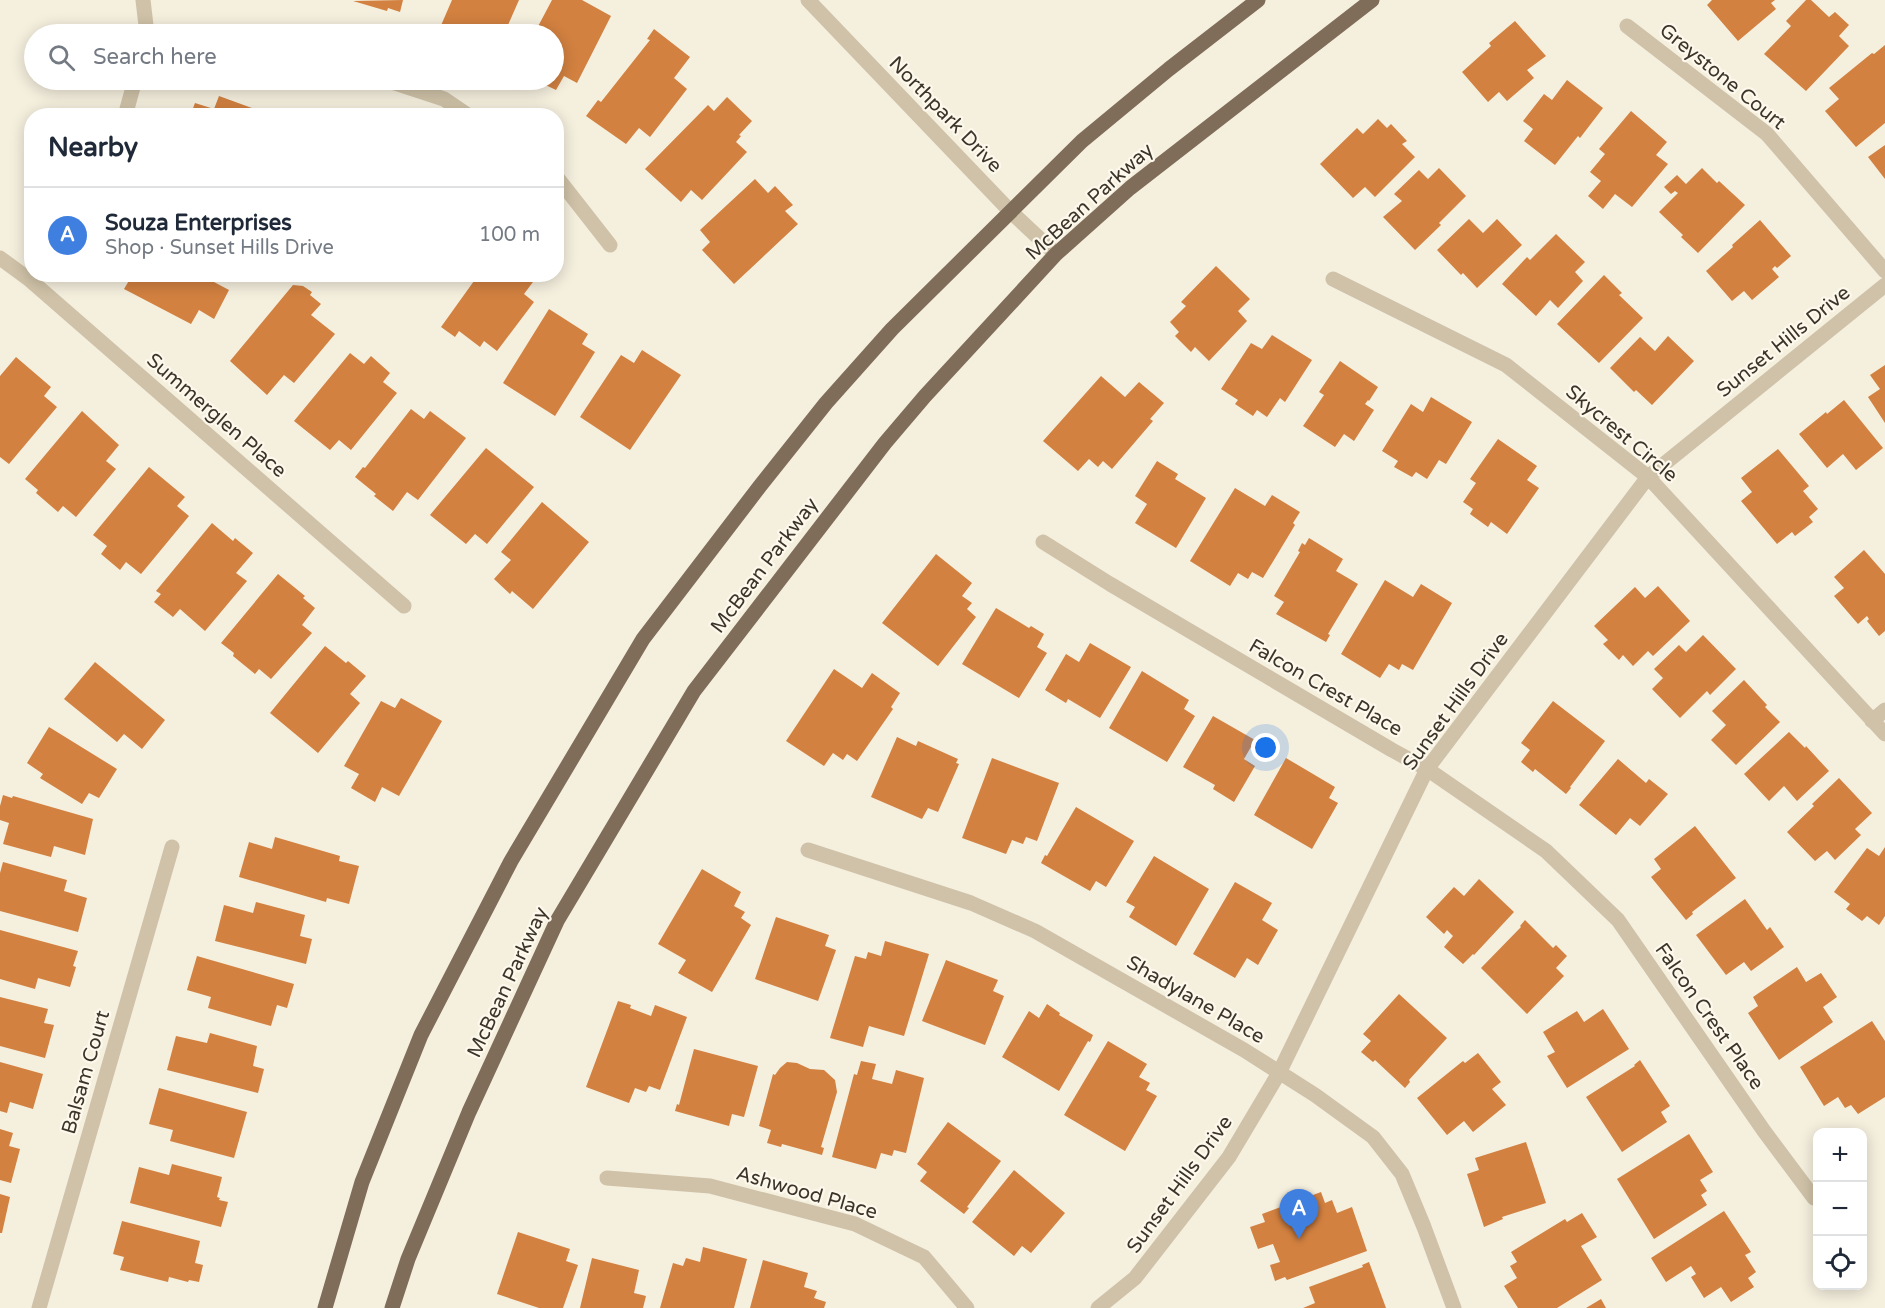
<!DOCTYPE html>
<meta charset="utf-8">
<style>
:root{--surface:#fff;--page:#f2f2f3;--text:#1f2937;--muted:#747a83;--line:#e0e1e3;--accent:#194f62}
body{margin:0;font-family:"Varela Round",sans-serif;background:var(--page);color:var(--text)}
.controls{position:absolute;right:18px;bottom:18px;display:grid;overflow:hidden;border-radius:12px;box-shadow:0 3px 15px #0003}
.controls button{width:54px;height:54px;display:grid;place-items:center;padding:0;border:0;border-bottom:2px solid var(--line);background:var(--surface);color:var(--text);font:30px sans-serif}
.you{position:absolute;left:1266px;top:748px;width:21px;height:21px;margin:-15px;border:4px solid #fff;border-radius:50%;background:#1a73e8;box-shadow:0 0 0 9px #1a73e833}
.badge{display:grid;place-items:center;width:39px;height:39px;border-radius:50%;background:var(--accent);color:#fff;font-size:20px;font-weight:700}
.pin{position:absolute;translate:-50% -50px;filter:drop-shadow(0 2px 3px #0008)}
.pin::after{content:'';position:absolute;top:32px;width:21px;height:18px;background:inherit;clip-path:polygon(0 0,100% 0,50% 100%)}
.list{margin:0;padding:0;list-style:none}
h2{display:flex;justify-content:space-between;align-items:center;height:78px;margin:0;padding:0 24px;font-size:26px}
h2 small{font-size:20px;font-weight:400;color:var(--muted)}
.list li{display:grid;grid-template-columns:39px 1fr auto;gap:18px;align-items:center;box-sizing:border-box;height:96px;padding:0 24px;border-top:2px solid var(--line)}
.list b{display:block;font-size:22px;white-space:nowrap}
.list p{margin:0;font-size:20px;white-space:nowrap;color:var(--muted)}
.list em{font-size:20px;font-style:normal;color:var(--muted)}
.icon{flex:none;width:33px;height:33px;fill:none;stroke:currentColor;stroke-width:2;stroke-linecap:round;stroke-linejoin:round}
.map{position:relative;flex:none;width:1885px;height:1308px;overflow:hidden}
.search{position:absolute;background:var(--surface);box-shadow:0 3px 15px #0003;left:24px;top:24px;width:540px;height:66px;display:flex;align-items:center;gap:15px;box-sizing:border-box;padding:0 21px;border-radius:33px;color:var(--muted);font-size:22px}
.panel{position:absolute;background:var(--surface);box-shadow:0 3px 15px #0003;left:24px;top:108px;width:540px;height:174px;border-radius:24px}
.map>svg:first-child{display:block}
</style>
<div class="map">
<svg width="1885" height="1308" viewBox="0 0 1885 1308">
<rect width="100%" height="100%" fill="#f5efde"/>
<path fill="#d28140" d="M403 0 400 12 388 8 387 11 353 1Z
M452 0H519L504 34H450L439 30Z
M552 0H582L611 16 577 83 564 76 556 90 535 80H554V34H534Z
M1712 0H1775L1771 3 1776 9 1738 41 1707 5Z
M1806 0H1811L1829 17 1835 12 1849 25 1839 36 1849 46 1806 91 1764 54 1791 26 1786 21Z
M1515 21 1546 56 1527 70 1534 78 1507 101 1499 92 1488 102 1462 72 1491 46 1489 43Z
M654 29 690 57 674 78 687 89 650 137 639 128 626 144 586 116 598 100 601 102 650 40 647 39Z
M1885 45V123L1856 147 1825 111 1839 99 1829 88 1872 53 1874 54Z
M1567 80 1603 108 1580 138 1578 136 1555 165 1524 141 1533 129 1523 121 1544 94 1552 100Z
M219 96 271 115V116H190L195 103 214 109Z
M727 97 752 121 739 135 741 136 736 142 747 152 702 200 691 190 681 202 645 169 708 105 714 111Z
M1631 111 1667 142 1656 155 1668 164 1632 207 1615 194 1603 209 1588 196 1601 181 1590 172 1605 154 1599 149Z
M1378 119 1387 128 1391 124 1407 141 1402 144 1415 157 1375 197 1365 187 1353 198 1320 164 1357 128 1363 134Z
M1885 145V179L1868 157Z
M1439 168 1466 196 1439 223 1441 225 1415 250 1383 217 1402 201 1394 194 1419 170 1428 179Z
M1702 168 1717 183 1719 181 1745 205 1698 253 1681 237 1683 235 1659 212 1678 193 1675 191 1671 194 1664 187 1677 175 1686 184Z
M755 179 768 193 775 186 793 205 785 211 798 224 734 284 702 250 710 242 700 230Z
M1469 219 1483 233 1497 219 1522 245 1477 288 1463 273 1461 275 1437 250Z
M1760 220 1791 256 1777 268 1775 266 1772 269 1779 277 1752 300 1744 291 1732 301 1706 271 1733 247 1732 245Z
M1556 234 1585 262 1575 272 1583 281 1558 308 1550 300 1536 316 1502 284 1527 257 1530 260Z
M1216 266 1250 299 1238 311 1247 321 1209 361 1195 347 1191 352 1175 336 1179 332 1170 322 1186 306 1181 302Z
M133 274H217L214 282 229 290 214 319 199 310 191 324 124 289Z
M479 274H531L536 278 524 294 534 302 497 351 484 341 480 347 459 331 455 337 441 327Z
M1604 275 1622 293 1619 295 1643 318 1599 363 1557 324Z
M293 285 303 286 312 292 310 295 321 304 311 315 335 334 294 383 284 375 267 395 230 361Z
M549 309 588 334 582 344 595 352 555 416 503 383Z
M1272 335 1312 360 1285 402 1280 398 1267 417 1257 410 1253 416 1235 404 1238 400 1221 389 1251 343 1262 349Z
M1668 336 1694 361 1652 405 1636 390 1634 392 1610 368 1640 337 1655 351Z
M642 350 681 375 630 450 580 417 621 355 634 363Z
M350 353 364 364 371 356 390 373 383 382 397 393 351 450 339 440 330 450 294 421Z
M16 357 51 387 44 396 57 407 9 464 0 457V376Z
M1340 361 1378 387 1369 401 1368 400 1365 404 1374 410 1354 441 1344 434 1335 447 1303 426 1324 395 1319 392Z
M1885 365V423L1868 397 1880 389 1870 375Z
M1101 376 1125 397 1139 382 1164 403 1150 419 1153 421 1112 469 1103 461 1098 467 1089 459 1078 471 1043 441Z
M1431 397 1472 422 1446 464 1439 460 1427 479 1416 472 1412 477 1394 467 1398 461 1382 451 1411 404 1423 412Z
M1844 400 1883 448 1856 470 1843 454 1827 468 1799 434 1826 412 1827 414Z
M411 409 424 419 430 411 466 438 418 500 407 492 393 511 374 496 376 494 355 477 363 467 365 468Z
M82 411 119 445 106 461 116 469 76 517 63 506 58 512 36 493 38 490 25 479Z
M1498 439 1537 466 1527 480 1539 488 1507 534 1491 522 1488 527 1470 514 1473 509 1463 502 1476 483 1470 479Z
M486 448 534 487 487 544 475 534 466 544 430 515Z
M1778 449 1809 486 1803 491 1818 509 1809 517 1813 522 1795 536 1792 532 1777 544 1741 501 1752 492 1741 478Z
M1157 461 1178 474 1175 479 1206 498 1176 548 1135 523 1147 504 1135 496Z
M149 467 185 497 177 506 189 516 141 574 126 562 120 570 101 554 107 546 93 535Z
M1235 488 1265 506 1272 495 1300 512 1293 523 1295 525 1263 578 1252 572 1248 579 1238 573 1230 586 1190 561Z
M542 502 589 542 533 609 512 591 510 594 494 579 511 560 501 552Z
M212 523 233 541 235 538 253 553 236 573 247 581 205 631 180 609 173 617 154 602 161 594 156 591Z
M1309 538 1343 559 1336 571 1358 584 1328 634 1330 635 1326 642 1276 614 1284 602 1274 596 1300 552 1298 551 1302 543 1305 545Z
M1864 550 1885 574V631L1879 636 1867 621 1869 619 1867 616 1858 624 1834 596 1844 588 1834 577Z
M936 554 972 583 962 596 972 603 967 609 976 617 938 666 882 623Z
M278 574 305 596 303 598 315 608 302 625 312 633 271 679 259 669 255 674 233 656 234 653 221 643Z
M1385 580 1413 597 1421 584 1452 603 1413 670 1402 664 1399 670 1389 664 1380 678 1341 654Z
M1658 586 1690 621 1653 656 1648 651 1633 666 1623 655 1619 660 1603 644 1608 640 1594 626 1635 587 1645 598Z
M996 608 1029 628 1031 626 1044 634 1037 647 1047 653 1019 698 962 664Z
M1703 635 1736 669 1710 695 1707 691 1680 718 1652 689 1663 678 1654 669 1679 645 1686 652Z
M1090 643 1131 667 1100 718 1068 699 1066 703 1045 690 1066 654 1079 662Z
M325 646 346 663 348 661 366 676 350 694 360 703 318 753 270 713Z
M95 662 165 720 142 749 124 734 117 742 64 699Z
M834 669 862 688 872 673 900 693 891 707 893 709 857 761 847 754 843 760 833 753 824 766 786 741Z
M1142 671 1189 700 1184 709 1195 716 1167 762 1109 728Z
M1744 680 1767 705 1765 707 1780 722 1736 765 1711 740 1726 725 1712 711Z
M401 698 442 721 399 796 382 787 375 802 351 788 359 774 344 766 381 701 395 708Z
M1553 701 1605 741 1570 787 1571 788 1566 794 1535 769 1533 772 1521 762 1530 750 1521 743Z
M1213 716 1255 740 1244 759 1255 766 1234 802 1213 789 1215 785 1183 767Z
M49 727 117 769 99 798 89 793 82 804 40 778 43 774 27 763Z
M1789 732 1805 748 1806 746 1829 771 1797 801 1784 786 1769 801 1744 774Z
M897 737 916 746 918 741 958 759 956 763 959 764 938 812 928 808 922 819 871 797Z
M992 758 1059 783 1037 841 1026 837 1023 844 1012 840 1006 854 962 838Z
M1286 758 1335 787 1329 798 1338 803 1312 849 1254 815Z
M1618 759 1646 783 1649 779 1668 794 1640 826 1630 818 1616 835 1579 805Z
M1839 778 1872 813 1855 829 1861 835 1835 860 1827 851 1815 861 1787 832 1814 806 1812 804Z
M3 795 12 798 13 796 93 819 85 855 54 846 51 857 3 844 9 823 0 820V806Z
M1076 807 1134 841 1106 887 1096 881 1090 891 1041 863 1045 855 1047 856Z
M1695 826 1736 878 1692 912 1693 914 1686 920 1651 877 1661 869 1654 859Z
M275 837 340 856 339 861 359 866 349 904 327 898 326 902 239 877 249 842 272 849Z
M1885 847V916L1879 925 1867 916 1862 921 1846 909 1850 904 1834 892 1867 848 1879 856Z
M1154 856 1209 889 1176 946 1129 917 1135 907 1126 902Z
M3 862 67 880 64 891 87 898 78 932 0 911V873Z
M702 869 741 892 734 906 745 912 741 918 751 925 712 992 678 973 686 960 658 944Z
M1479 879 1514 912 1474 955 1473 954 1463 964 1444 947 1453 936 1447 930 1444 934 1426 917 1454 887 1464 896Z
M1235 882 1272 903 1262 920 1278 930 1258 965 1247 958 1235 978 1193 954Z
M1745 899 1767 930 1770 927 1784 947 1751 971 1744 962 1726 975 1696 935Z
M256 902 305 915 300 936 312 939 306 964 215 941 224 905 253 913Z
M776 917 829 935 825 946 836 950 818 1001 755 979Z
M1525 920 1553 948 1556 945 1567 956 1556 968 1564 976 1527 1014 1481 968 1521 927 1520 926Z
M0 930 78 951 73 966 76 967 70 987 38 978 35 989 0 979Z
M885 941 929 954 904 1036 869 1026 863 1047 830 1038 855 956 866 959 868 952 881 956Z
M197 956 294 984 287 1008 277 1005 271 1026 208 1008 211 997 187 990Z
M946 960 998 980 993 991 1004 996 985 1045 922 1021Z
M1797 967 1806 982 1821 973 1837 997 1823 1007 1833 1022 1779 1060 1748 1013 1758 1006 1753 997Z
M1399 994 1447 1038 1409 1080 1410 1082 1405 1088 1375 1060 1373 1062 1361 1052 1371 1041 1363 1034Z
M0 997 48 1009 44 1023 54 1025 45 1058 0 1046Z
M618 1001 631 1005 630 1008 651 1016 655 1005 687 1017 660 1090 649 1086 646 1092 635 1088 629 1103 586 1087Z
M1047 1004 1060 1013 1059 1015 1093 1035 1090 1042 1088 1041 1059 1091 1002 1057 1029 1011 1039 1018Z
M1603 1009 1629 1049 1567 1088 1547 1056 1555 1052 1543 1032 1577 1011 1584 1022Z
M1872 1021 1885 1041V1097L1858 1114 1851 1105 1845 1108 1838 1097 1824 1106 1800 1067Z
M210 1033 257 1046 253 1066 264 1069 258 1093 167 1070 176 1036 207 1043Z
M1108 1041 1147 1064 1139 1077 1150 1083 1146 1090 1157 1096 1125 1151 1064 1115Z
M694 1049 758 1066 744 1117 732 1114 729 1126 675 1111 677 1104 679 1105Z
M1478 1053 1501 1082 1492 1089 1506 1105 1473 1132 1464 1121 1447 1135 1417 1098 1463 1061 1465 1063Z
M1640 1060 1670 1106 1661 1112 1667 1122 1622 1152 1586 1097 1635 1066 1634 1065Z
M861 1061 876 1064 872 1079 892 1084 896 1070 924 1078 906 1153 894 1150 892 1156 881 1153 876 1169 832 1157 854 1074 857 1075Z
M0 1062 43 1074 33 1109 10 1102 7 1113 0 1111Z
M787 1062 797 1063 810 1069 824 1070 835 1080 837 1092 821 1147 824 1148 822 1155 782 1144 781 1147 767 1143 771 1130 759 1126 773 1074 775 1075 780 1068Z
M159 1088 247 1112 234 1158 170 1141 173 1130 149 1124Z
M948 1122 1001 1161 967 1207 969 1208 964 1214 920 1181 927 1172 917 1164Z
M0 1129 13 1133 9 1146 20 1149 11 1183 0 1180Z
M1689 1134 1713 1172 1700 1180 1707 1191 1701 1195 1707 1205 1654 1239 1617 1179Z
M1526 1142 1546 1203 1502 1217 1503 1219 1484 1227 1467 1174 1479 1170 1475 1158Z
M172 1164 222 1177 217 1197 220 1198 219 1200 228 1202 221 1227 130 1203 139 1167 169 1175Z
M1014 1170 1065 1213 1031 1253 1022 1246 1014 1256 972 1222Z
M1321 1192 1325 1203 1332 1200 1337 1213 1352 1207 1367 1251 1287 1280 1285 1277 1275 1281 1270 1265 1280 1262 1273 1244 1258 1249 1250 1227 1265 1222 1262 1214Z
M0 1194 10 1197 2 1233H0Z
M1724 1211 1751 1252 1745 1255 1756 1272 1748 1278 1754 1287 1731 1302 1721 1287 1704 1298 1691 1277 1696 1274 1691 1266 1666 1282 1651 1258Z
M1582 1213 1597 1237 1581 1246 1602 1280 1557 1308H1518L1504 1286 1517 1278 1510 1266 1517 1262 1511 1252 1565 1219 1567 1222Z
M122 1221 200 1241 195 1263 203 1265 199 1282 189 1280 188 1282 169 1277 168 1282 120 1270 124 1257 113 1254Z
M518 1232 570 1249 566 1261 578 1265 563 1308H539L497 1294Z
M703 1247 747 1259 734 1308H660L673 1263 683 1266 686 1258 700 1262Z
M592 1258 639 1270 634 1293 646 1296 643 1308H580Z
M763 1260 808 1273 804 1287 817 1291 814 1298 826 1302 824 1308H750Z
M1369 1262 1386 1308H1303L1315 1303 1309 1287 1363 1267 1362 1265Z
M1601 1299 1606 1308H1586Z"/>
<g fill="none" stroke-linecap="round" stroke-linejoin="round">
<path stroke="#cfc2a8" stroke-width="15" d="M143 0 147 34
M808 0 1010 211 1056 254
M1627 26 1767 134 1885 271
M386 80 444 99 469 116
M125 116 135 80
M556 176 610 245
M0 258 30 280 404 606
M1333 279 1506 365 1648 477 1885 734
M1043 542 1110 584 1392 750 1427 769 1546 851 1618 920 1764 1131 1814 1198
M1872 721 1885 710
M808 850 971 903 1035 931 1244 1050 1315 1095 1373 1137 1402 1174 1424 1227 1454 1308
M607 1178 710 1186 855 1224 924 1257 967 1308
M39 1308 172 847
M1098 1308 1135 1278 1229 1157 1279 1073 1427 769 1648 477 1885 285"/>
<path stroke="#7f6d59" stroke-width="15" d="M325 1308 362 1182 421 1035 511 861 643 639 760 486 826 403 892 329 1082 141 1169 69 1258 0
M392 1308 408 1259 469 1112 557 921 694 691 885 443 925 396 1056 254 1130 188 1372 0"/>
</g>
<g text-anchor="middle" stroke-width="4.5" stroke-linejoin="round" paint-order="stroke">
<g font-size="20" fill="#3c3329" stroke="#fcf8ec">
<text transform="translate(1723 76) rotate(39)" y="7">Greystone Court</text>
<text transform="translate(946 114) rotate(46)" y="7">Northpark Drive</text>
<text transform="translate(1089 201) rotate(-42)" y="7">McBean Parkway</text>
<text transform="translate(1783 341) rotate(-39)" y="7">Sunset Hills Drive</text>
<text transform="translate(217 415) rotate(41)" y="7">Summerglen Place</text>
<text transform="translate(1622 433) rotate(40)" y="7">Skycrest Circle</text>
<text transform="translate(764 565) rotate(-53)" y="7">McBean Parkway</text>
<text transform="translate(1326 687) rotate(30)" y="7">Falcon Crest Place</text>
<text transform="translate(1455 701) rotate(-54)" y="7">Sunset Hills Drive</text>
<text transform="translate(507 982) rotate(-65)" y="7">McBean Parkway</text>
<text transform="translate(1196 999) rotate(30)" y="7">Shadylane Place</text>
<text transform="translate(1710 1016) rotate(55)" y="7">Falcon Crest Place</text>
<text transform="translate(85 1072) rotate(-74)" y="7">Balsam Court</text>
<text transform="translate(1179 1184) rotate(-54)" y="7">Sunset Hills Drive</text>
<text transform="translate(807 1192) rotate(16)" y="7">Ashwood Place</text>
</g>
</g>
</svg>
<div class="controls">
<button>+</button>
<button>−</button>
<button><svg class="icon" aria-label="locate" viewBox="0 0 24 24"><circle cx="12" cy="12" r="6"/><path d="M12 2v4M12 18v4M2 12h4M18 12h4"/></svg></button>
</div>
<div class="you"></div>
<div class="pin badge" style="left:1299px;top:1239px;background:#3f7fe0">A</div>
<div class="search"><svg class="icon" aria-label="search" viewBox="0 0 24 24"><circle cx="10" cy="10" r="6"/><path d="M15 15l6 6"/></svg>Search here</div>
<section class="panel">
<h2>Nearby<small></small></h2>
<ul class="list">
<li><span class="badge" style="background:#3f7fe0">A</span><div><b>Souza Enterprises</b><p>Shop · Sunset Hills Drive</p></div><em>100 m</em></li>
</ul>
</section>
</div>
